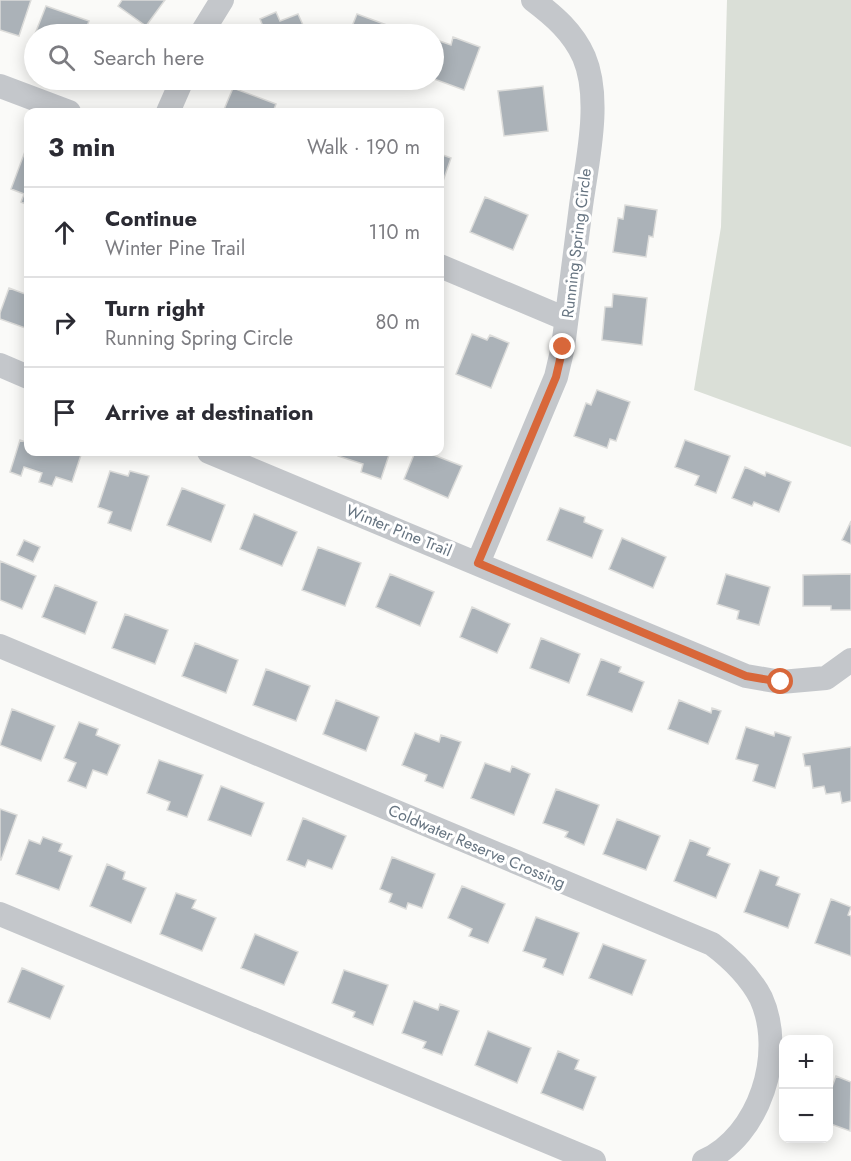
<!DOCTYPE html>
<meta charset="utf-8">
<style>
:root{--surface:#fff;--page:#f2f2f3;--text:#2b2b33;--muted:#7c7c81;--line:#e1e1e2}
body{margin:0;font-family:Jost,sans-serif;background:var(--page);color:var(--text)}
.controls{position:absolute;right:18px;bottom:18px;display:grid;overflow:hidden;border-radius:12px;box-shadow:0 3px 15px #0003}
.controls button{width:54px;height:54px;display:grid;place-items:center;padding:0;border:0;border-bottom:2px solid var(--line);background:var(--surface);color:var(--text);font:30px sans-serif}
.stop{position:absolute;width:18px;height:18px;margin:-14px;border:4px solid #d8673a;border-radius:50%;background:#fff}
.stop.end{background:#d8673a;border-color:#fff;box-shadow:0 2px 6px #0008}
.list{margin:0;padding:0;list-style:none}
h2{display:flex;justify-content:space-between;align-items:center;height:78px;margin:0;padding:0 24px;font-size:26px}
h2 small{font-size:20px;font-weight:400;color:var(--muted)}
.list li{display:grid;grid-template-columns:39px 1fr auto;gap:18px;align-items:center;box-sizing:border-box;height:90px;padding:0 24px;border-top:2px solid var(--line)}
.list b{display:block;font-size:22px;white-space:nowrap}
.list p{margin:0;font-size:20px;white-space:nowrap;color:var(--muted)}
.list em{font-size:20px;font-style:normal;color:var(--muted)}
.icon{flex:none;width:33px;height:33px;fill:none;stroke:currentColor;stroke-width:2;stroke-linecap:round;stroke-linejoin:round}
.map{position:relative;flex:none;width:851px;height:1161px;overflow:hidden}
.search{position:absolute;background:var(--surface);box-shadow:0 3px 15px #0003;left:24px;top:24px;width:420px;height:66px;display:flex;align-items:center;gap:15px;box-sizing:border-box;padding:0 21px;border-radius:33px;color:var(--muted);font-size:22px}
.panel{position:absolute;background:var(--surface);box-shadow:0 3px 15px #0003;left:24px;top:108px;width:420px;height:348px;border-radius:12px}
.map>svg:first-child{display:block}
</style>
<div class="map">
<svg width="851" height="1161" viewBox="0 0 851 1161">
<rect width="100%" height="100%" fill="#fafaf8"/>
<path fill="#dadfd7" d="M727 0H851V447L694 390 721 227Z"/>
<path fill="#abb2b8" stroke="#dcdcda" stroke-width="1.5" d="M0 0H31L19 36 0 30Z
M122 0H165L146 26 118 6Z
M46 6 89 21 84 34H35Z
M276 12 280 21 298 14 307 34H266L260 19Z
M357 14 392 27 389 34H349Z
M453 37 480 47 464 90 434 79V39L451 45Z
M543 86 548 131 504 136 498 91Z
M233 88 276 104 273 112H223Z
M27 146 28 147V205L21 202 24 194 11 189Z
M440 154 451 158 440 190Z
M485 197 528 215 513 250 470 232Z
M625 205 657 210 653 237 649 236 646 257 613 252 618 218 623 219Z
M9 288 28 295V329L0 319V313Z
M613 294 647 298 642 345 602 340 605 307H612Z
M472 334 487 340 490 335 509 343 491 388 456 374Z
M597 390 630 402 616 441 610 439 607 448 574 436 586 403 591 405Z
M20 440 28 443V452H82L72 482 56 477 52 486 39 482 42 473 24 467 21 476 10 472Z
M685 440 730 456 716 493 695 485 699 476 675 467Z
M339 452H390L381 479 361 472 363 464 338 456Z
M415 452 425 454 426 452 462 466 448 498 404 479Z
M745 467 765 476 766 472 791 482 779 512 754 502 752 506 732 498Z
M110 471 128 476 130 471 149 476 131 531 108 523 112 512 98 507Z
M182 488 225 505 211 542 167 525Z
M560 508 585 517 584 522 603 530 592 558 547 540Z
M254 514 297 532 282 566 240 549Z
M851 521V544L842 540Z
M622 538 666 557 653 588 609 569Z
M24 540 40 547 33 562 17 555Z
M318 547 361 563 345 606 302 590Z
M0 561 36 576 22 609 0 600Z
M390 574 434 592 420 626 376 607Z
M726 574 770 587 759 625 737 619 739 611 717 604Z
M851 574V610H831V606H803V575Z
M55 585 97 602 85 634 42 617Z
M472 607 510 624 497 653 460 637Z
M125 614 168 630 155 664 112 648Z
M541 638 580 654 569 683 530 668Z
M195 643 238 660 226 693 182 676Z
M601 659 621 667 619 672 644 682 632 712 587 695Z
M266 669 310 686 296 721 253 705Z
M336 700 379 717 366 751 323 734Z
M679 700 711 713 712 708 721 711 708 744 668 729Z
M12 709 55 726 41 761 0 745Z
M79 722 98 729 96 735 120 745 107 775 93 770 86 788 68 781 76 763 64 758Z
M746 727 774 736 775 732 791 737 775 788 753 781 758 765 736 759Z
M415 733 439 742 441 735 461 742 443 788 425 781 427 775 402 765Z
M851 747V801L842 803 840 792 826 794 824 786 813 788 810 766H805L803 754Z
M159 760 203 775 187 817 167 810 170 802 147 793Z
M485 763 510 772 512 766 530 774 514 815 471 798Z
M221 786 264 803 251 836 208 820Z
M556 789 599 805 584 845 565 837 568 832 543 823Z
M0 809 17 815 1 860H0Z
M303 818 346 836 332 869 308 860 305 867 287 860Z
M617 819 660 836 646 870 603 854Z
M43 837 62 844 59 851 72 856 59 890 16 874 29 840 40 844Z
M690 840 710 848 707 855 730 864 716 898 674 881Z
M392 857 435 874 422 908 408 903 406 909 389 902 392 894 380 889Z
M107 864 125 872 123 879 146 888 131 923 90 906Z
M760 870 779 877 776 885 800 894 788 928 744 912Z
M462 886 505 904 488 943 469 936 472 929 448 918Z
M176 893 196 900 192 908 216 918 202 951 160 934Z
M831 899 851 907 848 915 851 916V956L815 943Z
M536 917 579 933 563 975 543 967 546 959 523 951Z
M255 934 298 952 284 985 241 968Z
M603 944 646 960 632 995 589 978Z
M22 968 64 986 50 1019 8 1002Z
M344 970 388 985 373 1025 353 1017 355 1012 332 1003Z
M414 1001 438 1010 440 1004 459 1011 442 1055 423 1048 426 1042 402 1033Z
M488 1031 531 1048 517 1083 475 1065Z
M558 1051 579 1060 575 1069 596 1077 583 1110 541 1093Z
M836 1076 851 1082 850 1131 828 1123V1086L832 1087Z"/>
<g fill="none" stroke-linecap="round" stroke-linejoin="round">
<path stroke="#c4c7cb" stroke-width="24" d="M201 34 222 0
M0 86 69 112
M168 112 182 80
M440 266 566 319
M0 365 28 377
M209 452 746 676 781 682 826 678 851 660
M478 563 556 377 563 347C569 300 575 253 581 206 587 162 602 99 584 57 573 32 554 16 533 0
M0 646 712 944C732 959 749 975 761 998 786 1053 760 1136 704 1161
M0 914 594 1161"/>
</g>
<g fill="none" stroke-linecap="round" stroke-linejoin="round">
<path stroke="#d8673a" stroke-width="8" d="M563 347 556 377 478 563 746 676 781 682"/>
</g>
<g text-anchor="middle" stroke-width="6" stroke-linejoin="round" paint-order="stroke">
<g font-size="16" fill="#667481" stroke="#fff">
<text transform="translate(576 243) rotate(-83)" y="6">Running Spring Circle</text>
<text transform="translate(399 530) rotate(22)" y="6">Winter Pine Trail</text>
<text transform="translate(477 846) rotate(23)" y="6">Coldwater Reserve Crossing</text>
</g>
</g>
</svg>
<div class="controls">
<button>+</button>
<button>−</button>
</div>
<div class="stop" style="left:781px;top:682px"></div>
<div class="stop end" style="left:563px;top:347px"></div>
<div class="search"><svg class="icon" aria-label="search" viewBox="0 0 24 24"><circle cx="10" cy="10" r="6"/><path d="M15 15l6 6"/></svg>Search here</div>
<section class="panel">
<h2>3 min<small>Walk · 190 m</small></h2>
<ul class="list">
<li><svg class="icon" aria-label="ahead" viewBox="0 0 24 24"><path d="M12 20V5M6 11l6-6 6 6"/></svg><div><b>Continue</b><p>Winter Pine Trail</p></div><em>110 m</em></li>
<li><svg class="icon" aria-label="right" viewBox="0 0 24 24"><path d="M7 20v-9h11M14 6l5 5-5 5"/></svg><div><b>Turn right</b><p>Running Spring Circle</p></div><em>80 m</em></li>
<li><svg class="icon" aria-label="arrive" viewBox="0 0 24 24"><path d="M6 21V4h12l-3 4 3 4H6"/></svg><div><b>Arrive at destination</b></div></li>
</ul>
</section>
</div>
